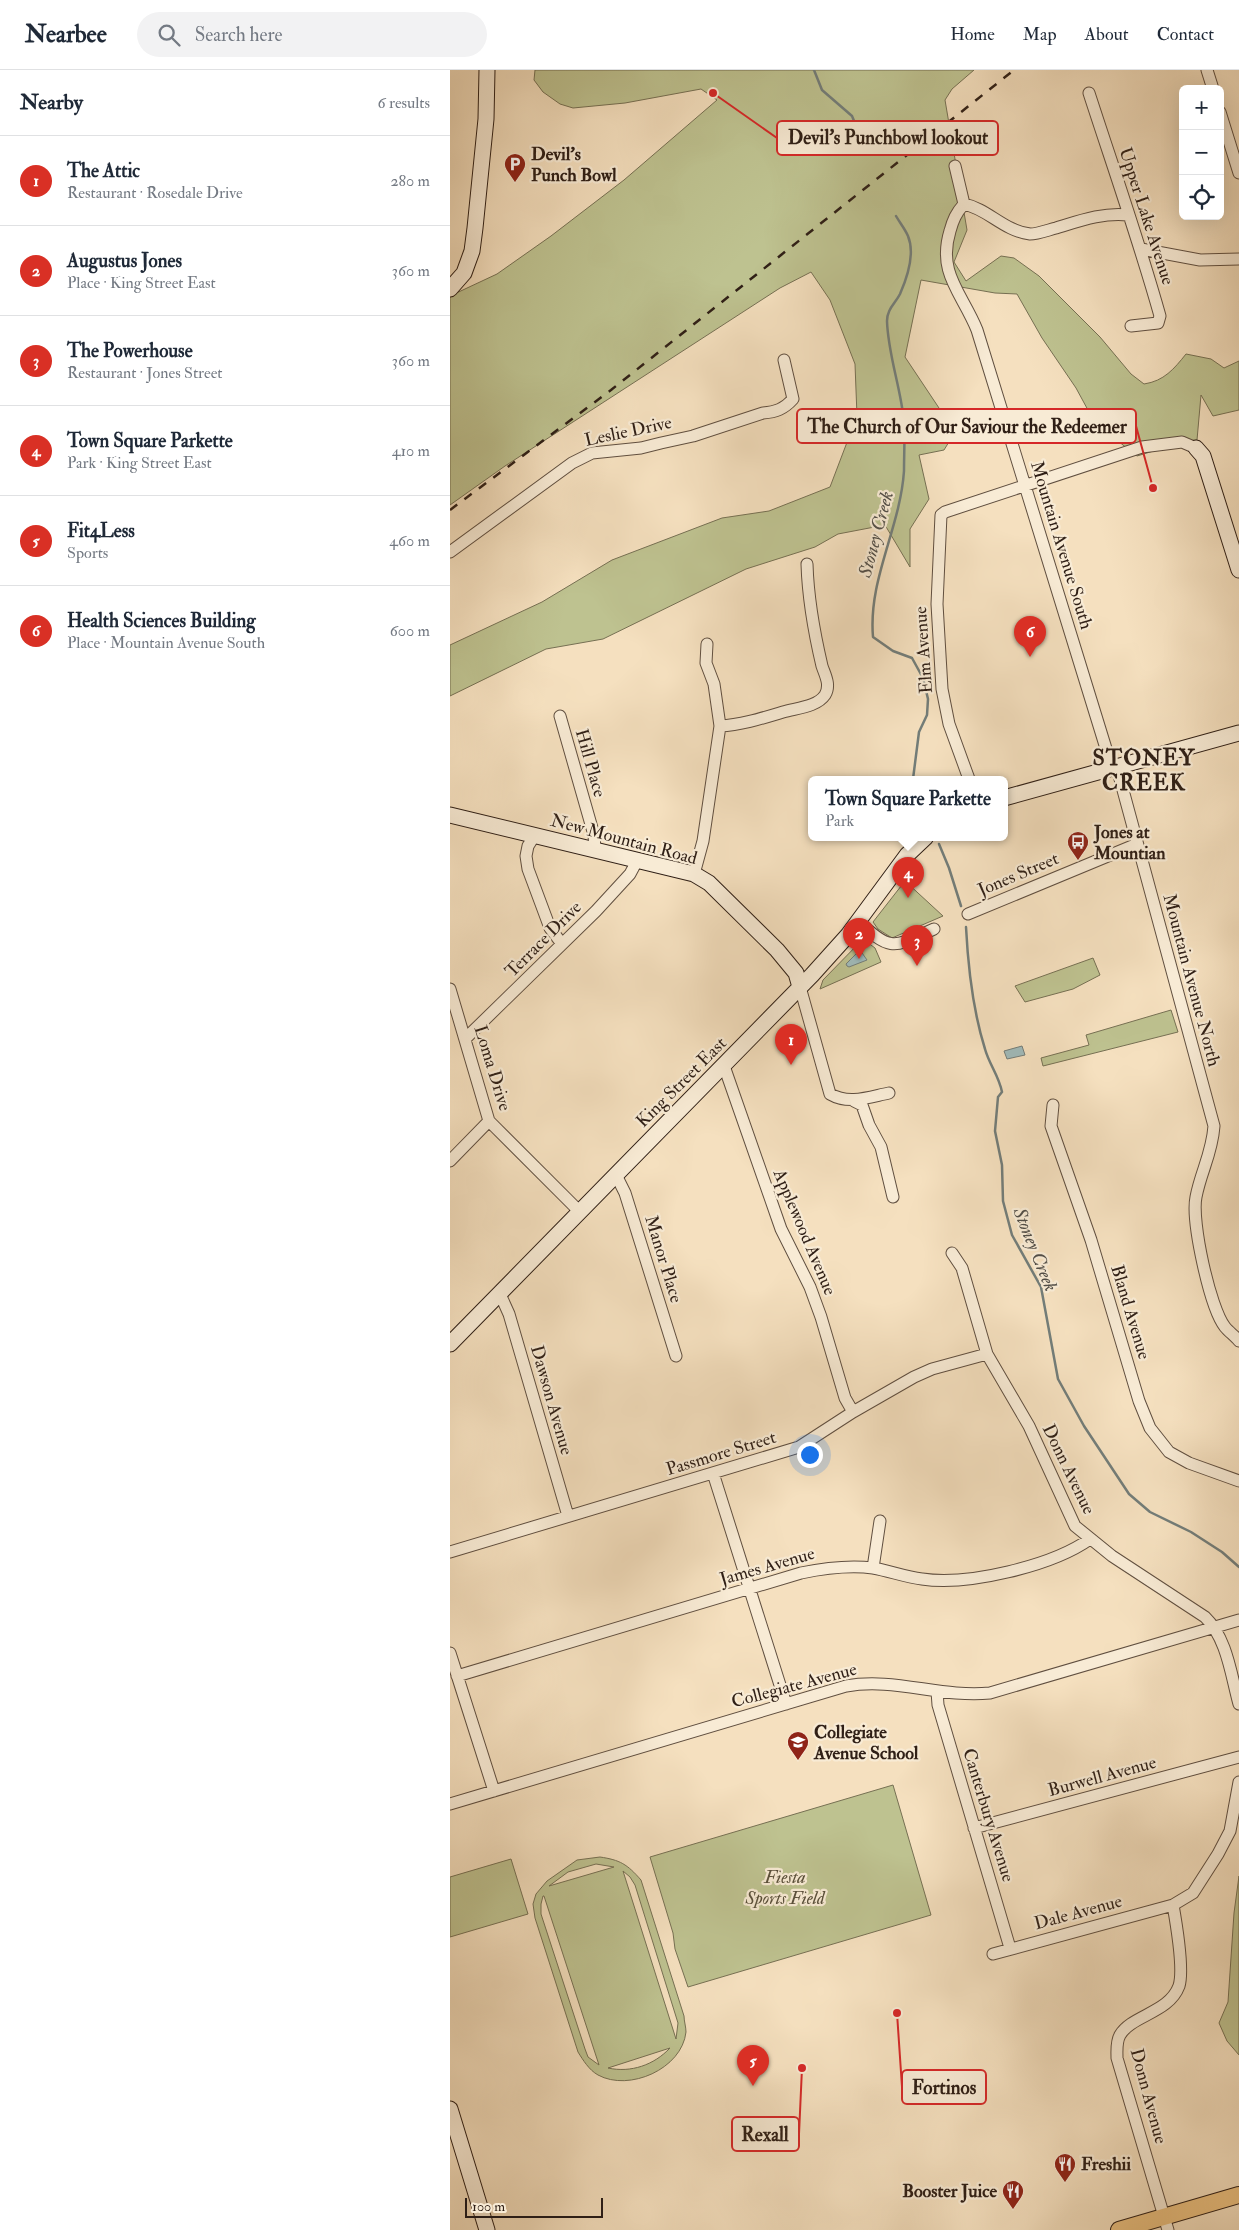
<!DOCTYPE html>
<meta charset="utf-8">
<style>
:root{--surface:#fff;--page:#f2f2f3;--text:#1f2937;--muted:#747a83;--line:#e0e1e3;--accent:#d93025}
body{margin:0;font-family:"IM FELL Double Pica",serif;background:var(--page);color:var(--text)}
.controls{position:absolute;right:15px;top:15px;display:grid;overflow:hidden;border-radius:8px;box-shadow:0 5px 20px #0002}
.controls button{width:45px;height:45px;display:grid;place-items:center;padding:0;border:0;border-bottom:1px solid var(--line);background:var(--surface);color:var(--text);font:25px sans-serif}
.scale{position:absolute;left:15px;bottom:12px;width:138px;box-sizing:border-box;padding-left:5px;border:2px solid #2f1f16;border-top:0;font-size:14px;line-height:18px;white-space:nowrap;color:#2f1f16;-webkit-text-stroke:4px #f8ebd5;paint-order:stroke}
.you{position:absolute;left:359px;top:1384px;width:18px;height:18px;margin:-12px;border:4px solid #fff;border-radius:50%;background:#1a73e8;box-shadow:0 0 0 8px #1a73e833}
.badge{display:grid;place-items:center;width:32px;height:32px;border-radius:50%;background:var(--accent);color:#fff;font-size:16px;font-weight:700}
.pin{position:absolute;translate:-50% -41px;filter:drop-shadow(0 1px 2px #0008)}
.pin::after{content:'';position:absolute;top:26px;width:18px;height:15px;background:inherit;clip-path:polygon(0 0,100% 0,50% 100%)}
.popup{position:absolute;left:358px;top:706px;width:200px;height:65px;box-sizing:border-box;display:grid;place-content:center;border-radius:8px;background:var(--surface);filter:drop-shadow(0 1px 4px #0005);font-size:16px;white-space:nowrap;color:var(--muted)}
.popup b{font-size:19px;color:var(--text)}
.popup::after{content:'';position:absolute;left:50%;top:100%;margin-left:-10px;border:10px solid transparent;border-top-color:var(--surface)}
.list{margin:0;padding:0;list-style:none}
h2{display:flex;justify-content:space-between;align-items:center;height:65px;margin:0;padding:0 20px;font-size:21px}
h2 small{font-size:16px;font-weight:400;color:var(--muted)}
.list li{display:grid;grid-template-columns:32px 1fr auto;gap:15px;align-items:center;box-sizing:border-box;height:90px;padding:0 20px;border-top:1px solid var(--line)}
.list b{display:block;font-size:19px;white-space:nowrap}
.list p{margin:0;font-size:16px;white-space:nowrap;color:var(--muted)}
.list em{font-size:16px;font-style:normal;color:var(--muted)}
.icon{flex:none;width:28px;height:28px;fill:none;stroke:currentColor;stroke-width:2;stroke-linecap:round;stroke-linejoin:round}
.map{position:relative;flex:none;width:789px;height:2160px;overflow:hidden}
header{display:flex;align-items:center;gap:30px;box-sizing:border-box;height:70px;padding:0 25px;background:var(--surface);border-bottom:1px solid var(--line)}
header strong{font-size:24px}
nav{display:flex;gap:28px;margin-inline-start:auto;font-size:18px}
.search{width:350px;height:45px;background:var(--page);display:flex;align-items:center;gap:12px;box-sizing:border-box;padding:0 18px;border-radius:28px;color:var(--muted);font-size:19px}
main{display:flex}
aside{flex:1;background:var(--surface)}
.map>svg:first-child{display:block}
</style>
<header>
<strong>Nearbee</strong>
<div class="search"><svg class="icon" aria-label="search" viewBox="0 0 24 24"><circle cx="10" cy="10" r="6"/><path d="M15 15l6 6"/></svg>Search here</div>
<nav><a>Home</a><a>Map</a><a>About</a><a>Contact</a></nav>
</header>
<main>
<aside>
<h2>Nearby<small>6 results</small></h2>
<ul class="list">
<li><span class="badge">1</span><div><b>The Attic</b><p>Restaurant · Rosedale Drive</p></div><em>280 m</em></li>
<li><span class="badge">2</span><div><b>Augustus Jones</b><p>Place · King Street East</p></div><em>360 m</em></li>
<li><span class="badge">3</span><div><b>The Powerhouse</b><p>Restaurant · Jones Street</p></div><em>360 m</em></li>
<li><span class="badge">4</span><div><b>Town Square Parkette</b><p>Park · King Street East</p></div><em>410 m</em></li>
<li><span class="badge">5</span><div><b>Fit4Less</b><p>Sports</p></div><em>460 m</em></li>
<li><span class="badge">6</span><div><b>Health Sciences Building</b><p>Place · Mountain Avenue South</p></div><em>600 m</em></li>
</ul>
</aside>
<div class="map">
<svg width="789" height="2160" viewBox="0 0 789 2160">
<rect width="100%" height="100%" fill="#f5e0bf"/>
<filter id="stains"><feTurbulence type="fractalNoise" baseFrequency=".004" numOctaves="4"/><feColorMatrix values="0 0 0 0 .2 0 0 0 0 .09 0 0 0 0 .02 0 0 0 .5 -.17"/></filter>
<radialGradient id="worn" r=".72"><stop offset=".6" stop-color="#630" stop-opacity="0"/><stop offset="1" stop-color="#630" stop-opacity=".3"/></radialGradient>
<path fill="#bec290" stroke="#767053" fill-rule="evenodd" d="M85 0H524L502 19 495 30 517 160 504 192 516 211 551 186 564 188 589 206 650 267 681 304 694 314C714 311 724 299 736 284L761 289 774 298 789 291V340L763 346 751 325 747 370 736 371 687 386 645 353 626 318 592 268 567 224 545 223 471 210 455 287 505 362 494 380 469 385 479 429 460 459V497L435 455 388 464 365 477 296 499 153 569 96 579 0 626V575L92 532 162 490 272 448 319 441 380 417 407 346 405 294 380 230 361 202 330 218 55 396 0 435V226L47 204 101 166 174 110 267 30 251 19 175 33 123 38 110 34 93 22 84 10Z
M455 811 493 846 442 868 428 859 423 852Z
M413 869 425 878 431 892 370 919 373 910Z
M643 888 650 905 623 919 575 932 565 916Z
M721 940 728 962 593 996 591 988 639 975 636 965Z
M443 1715 481 1845 238 1917 225 1879 223 1863 200 1787Z
M150 1787C170 1790 177 1794 191 1810L234 1946C234 1951 236 1957 236 1962 232 1999 179 2022 148 2005 139 2000 133 1990 128 1982L85 1848 83 1834 86 1824 97 1811 127 1790ZM146 1794 164 1797 99 1816 118 1802ZM173 1801 180 1807 185 1815 228 1953 226 1969ZM93 1826H94L149 1995 138 1987 135 1979 91 1844V1834ZM220 1978C204 1995 181 2003 158 1998Z
M61 1789 78 1844 0 1867V1807Z
M789 1806V1985L777 1971 769 1953 778 1932 784 1843Z"/>
<path fill="#a0bbbb" stroke="#737d79" d="M410 880 417 890 399 897 397 896 396 894Z
M572 976 575 985 557 989 554 981Z"/>
<g fill="none" stroke-linecap="round" stroke-linejoin="round">
<path stroke="#737d79" stroke-width="2.5" d="M364 0 372 20 402 46 416 80
M446 146C450 153 455 159 458 166 465 183 457 208 450 224 445 234 437 239 437 251 438 285 451 318 454 352 455 367 454 385 454 401 450 459 418 509 423 567L443 581 462 588 473 608 478 629 477 645 469 662 463 709
M489 774 499 798 511 836
M516 857C518 896 523 941 535 979 539 994 549 1006 552 1022L548 1027 545 1061 552 1095 553 1131 562 1165 591 1217 608 1309 634 1356 679 1424 700 1442 741 1462 772 1482 789 1497"/>
<g stroke="#604f40" stroke-width="13">
<path id="street" d="M757 0 763 19
M639 23C663 97 689 171 710 246L708 253 681 256
M770 42 789 103
M505 96 514 134C506 143 503 150 500 161 487 203 512 223 527 260L658 685 666 697 670 709 764 1056C762 1084 751 1101 746 1127 741 1151 760 1238 775 1257 779 1262 785 1266 789 1271
M514 134C538 139 554 161 580 164 588 164 598 160 606 158 629 151 654 142 678 145
M691 179 750 190 789 189
M0 482 122 393 142 383 191 378 211 373 243 366 313 343C326 342 334 339 343 329L334 290
M257 574 256 593 264 614 270 656
M110 646 144 765 145 779
M519 709 499 654 492 619 487 534 491 445 495 442 692 377 732 372 746 378
M85 765 78 776 76 786 78 799 100 858 112 874
M244 804 253 771 270 656C291 655 313 648 333 642 346 638 367 637 375 625 381 615 375 605 372 596 364 562 358 528 357 494
M518 844 687 774
M408 851C442 883 444 877 484 859
M350 917 380 1024C399 1035 419 1027 439 1023
M0 919 39 1051 130 1142
M16 968 146 841 180 804 188 789
M274 996 331 1159 360 1217 371 1247 395 1328 403 1342
M404 1031 412 1035 419 1055 431 1077 443 1127
M603 1035 601 1056 641 1170 689 1331 700 1358 719 1382 739 1393 789 1411
M0 1091 39 1051
M166 1105 175 1123 226 1286
M502 1183 512 1198 537 1284 579 1356 625 1456 662 1486 755 1547C777 1568 781 1605 789 1634
M50 1224 59 1244 118 1446
M263 1403 336 1634
M0 1482 349 1377 403 1342 464 1307 482 1299 537 1284
M423 1498 430 1451
M0 1583 44 1721
M7 1606 351 1503C375 1498 399 1495 423 1498 440 1501 455 1507 472 1509 517 1516 602 1496 640 1469
M487 1621 488 1635 560 1878
M0 1734 396 1616C444 1607 491 1628 540 1623L789 1550
M524 1758 789 1687
M543 1884 723 1835
M718 2160 667 1988C667 1980 666 1972 670 1965 682 1945 719 1943 729 1916 734 1900 726 1852 723 1835L743 1823 768 1784 780 1761 789 1712"/>
</g>
<g stroke="#2f1f16" stroke-width="17">
<path id="secondary" d="M0 219 14 203 22 181 25 158 36 49 37 0
M746 378 753 386 789 500
M554 728 789 663
M0 745 244 804 259 813 327 880 346 903 350 917
M0 1274 362 905 398 865 457 785 476 767
M0 2039 37 2160"/>
</g>
<g stroke="#2f1f16" stroke-width="18">
<path id="primary" d="M669 2160 789 2125"/>
</g>
<use href="#street" stroke="#f8ebd5" stroke-width="11"/>
<use href="#secondary" stroke="#f8ebd5" stroke-width="15"/>
<use href="#primary" stroke="#eac080" stroke-width="16"/>
<path stroke="#2f1f16" stroke-width="2.5" stroke-dasharray="9 9" stroke-linecap="butt" d="M0 440 161 320 564 0"/>
</g>
<defs>
<g id="parking-pin" transform="scale(1.125)"><path d="M0 17L-7.5 6A9.5 9.5 0 1 1 7.5 6Z" fill="#8f2418" stroke="#f8ebd5"/><path d="M-3.5-5.5H1a3.5 3.5 0 0 1 0 7H-1V5.5H-3.5ZM-1-3.4V-.6H.8a1.4 1.4 0 0 0 0-2.8Z" fill="#fff"/></g>
<g id="bus-pin" transform="scale(1.125)"><path d="M0 17L-7.5 6A9.5 9.5 0 1 1 7.5 6Z" fill="#8f2418" stroke="#f8ebd5"/><path d="M-5-6H5V4H4V6H2V4H-2V6H-4V4H-5ZM-3.5-4V0h7V-4ZM-3.5 1.2v1.5H-2V1.2ZM2 1.2v1.5H3.5V1.2Z" fill="#fff"/></g>
<g id="school-pin" transform="scale(1.125)"><path d="M0 17L-7.5 6A9.5 9.5 0 1 1 7.5 6Z" fill="#8f2418" stroke="#f8ebd5"/><path d="M0-5L7-2L0 1L-7-2ZM-4 1L0 2.5L4 1V4Q0 6-4 4Z" fill="#fff"/></g>
<g id="restaurant-pin" transform="scale(1.125)"><path d="M0 17L-7.5 6A9.5 9.5 0 1 1 7.5 6Z" fill="#8f2418" stroke="#f8ebd5"/><path d="M-5-6h1v4h1v-4h1v4h1v-4h1v5L-1.5 .5V6h-2V.5L-5-1ZM5-6V6H3V1.5H1.5Q1.5-4 5-6Z" fill="#fff"/></g>
</defs>
<g fill-rule="evenodd">
<use href="#parking-pin" x="65" y="94"/>
<use href="#bus-pin" x="628" y="772"/>
<use href="#school-pin" x="348" y="1672"/>
<use href="#restaurant-pin" x="615" y="2094"/>
<use href="#restaurant-pin" x="563" y="2121"/>
</g>
<g text-anchor="middle" stroke-width="4.5" stroke-linejoin="round" paint-order="stroke">
<g font-size="18" font-weight="bold" fill="#2f1f16" stroke="#f8ebd5" text-anchor="start">
<text x="81" y="90">Devil's<tspan x="81" dy="21">Punch Bowl</tspan></text>
<text x="644" y="768">Jones at<tspan x="644" dy="21">Mountian</tspan></text>
<text x="364" y="1668">Collegiate<tspan x="364" dy="21">Avenue School</tspan></text>
<text x="631" y="2100">Freshii</text>
<text x="547" y="2127" text-anchor="end">Booster Juice</text>
</g>
<g font-size="18" fill="#2f1f16" stroke="#f8ebd5">
<text transform="translate(697 146) rotate(72)" y="6">Upper Lake Avenue</text>
<text transform="translate(178 361) rotate(-12)" y="6">Leslie Drive</text>
<text transform="translate(612 475) rotate(73)" y="6">Mountain Avenue South</text>
<text transform="translate(473 580) rotate(-94)" y="6">Elm Avenue</text>
<text transform="translate(141 693) rotate(74)" y="6">Hill Place</text>
<text transform="translate(174 769) rotate(15)" y="6">New Mountain Road</text>
<text transform="translate(568 804) rotate(-23)" y="6">Jones Street</text>
<text transform="translate(93 869) rotate(-45)" y="6">Terrace Drive</text>
<text transform="translate(742 910) rotate(75)" y="6">Mountain Avenue North</text>
<text transform="translate(43 998) rotate(73)" y="6">Loma Drive</text>
<text transform="translate(231 1012) rotate(-45)" y="6">King Street East</text>
<text transform="translate(355 1162) rotate(67)" y="6">Applewood Avenue</text>
<text transform="translate(214 1189) rotate(73)" y="6">Manor Place</text>
<text transform="translate(681 1242) rotate(73)" y="6">Bland Avenue</text>
<text transform="translate(102 1330) rotate(74)" y="6">Dawson Avenue</text>
<text transform="translate(271 1383) rotate(-17)" y="6">Passmore Street</text>
<text transform="translate(619 1399) rotate(64)" y="6">Donn Avenue</text>
<text transform="translate(317 1496) rotate(-16)" y="6">James Avenue</text>
<text transform="translate(344 1615) rotate(-15)" y="6">Collegiate Avenue</text>
<text transform="translate(652 1706) rotate(-15)" y="6">Burwell Avenue</text>
<text transform="translate(539 1745) rotate(73)" y="6">Canterbury Avenue</text>
<text transform="translate(628 1842) rotate(-15)" y="6">Dale Avenue</text>
<text transform="translate(699 2026) rotate(75)" y="6">Donn Avenue</text>
</g>
<g font-size="18" font-style="italic" fill="#5a503b" stroke="#f8ebd5">
<text x="335" y="1813">Fiesta<tspan x="335" dy="21">Sports Field</tspan></text>
</g>
<g font-size="19" font-style="italic" fill="#514e48" stroke="#f8ebd5">
<text transform="translate(425 464) rotate(-75)" y="7">Stoney Creek</text>
<text transform="translate(586 1179) rotate(68)" y="7">Stoney Creek</text>
</g>
<g font-size="22" font-weight="bold" letter-spacing="1" fill="#2f1f16" stroke="#f8ebd5">
<text x="694" y="695">STONEY<tspan x="694" dy="25">CREEK</tspan></text>
</g>
</g>
<path fill="none" stroke="#d62828" stroke-width="2" d="M263 23L327 68M703 418L686 356M447 1943L452 2017M352 1998L349 2064"/>
<g fill="#d62828" stroke="#f8ebd5" stroke-width="2">
<circle cx="263" cy="23" r="5"/>
<circle cx="703" cy="418" r="5"/>
<circle cx="447" cy="1943" r="5"/>
<circle cx="352" cy="1998" r="5"/>
</g>
<g fill="#f8ebd5" stroke="#d62828" stroke-width="2">
<rect x="327" y="51" width="221" height="34" rx="5"/>
<rect x="347" y="339" width="339" height="34" rx="5"/>
<rect x="452" y="2000" width="84" height="34" rx="5"/>
<rect x="282" y="2047" width="67" height="34" rx="5"/>
</g>
<g font-size="19" text-anchor="middle" font-weight="bold" fill="#2f1f16">
<text x="438" y="74">Devil's Punchbowl lookout</text>
<text x="517" y="363">The Church of Our Saviour the Redeemer</text>
<text x="494" y="2024">Fortinos</text>
<text x="315" y="2071">Rexall</text>
</g>
<rect width="100%" height="100%" filter="url(#stains)"/>
<rect width="100%" height="100%" fill="url(#worn)"/>
</svg>
<div class="controls">
<button>+</button>
<button>−</button>
<button><svg class="icon" aria-label="locate" viewBox="0 0 24 24"><circle cx="12" cy="12" r="6"/><path d="M12 2v4M12 18v4M2 12h4M18 12h4"/></svg></button>
</div>
<div class="scale">100 m</div>
<div class="you"></div>
<div class="pin badge" style="left:341px;top:995px">1</div>
<div class="pin badge" style="left:409px;top:889px">2</div>
<div class="pin badge" style="left:467px;top:896px">3</div>
<div class="pin badge" style="left:458px;top:828px">4</div>
<div class="popup"><b>Town Square Parkette</b>Park</div>
<div class="pin badge" style="left:303px;top:2016px">5</div>
<div class="pin badge" style="left:580px;top:587px">6</div>
</div>
</main>
